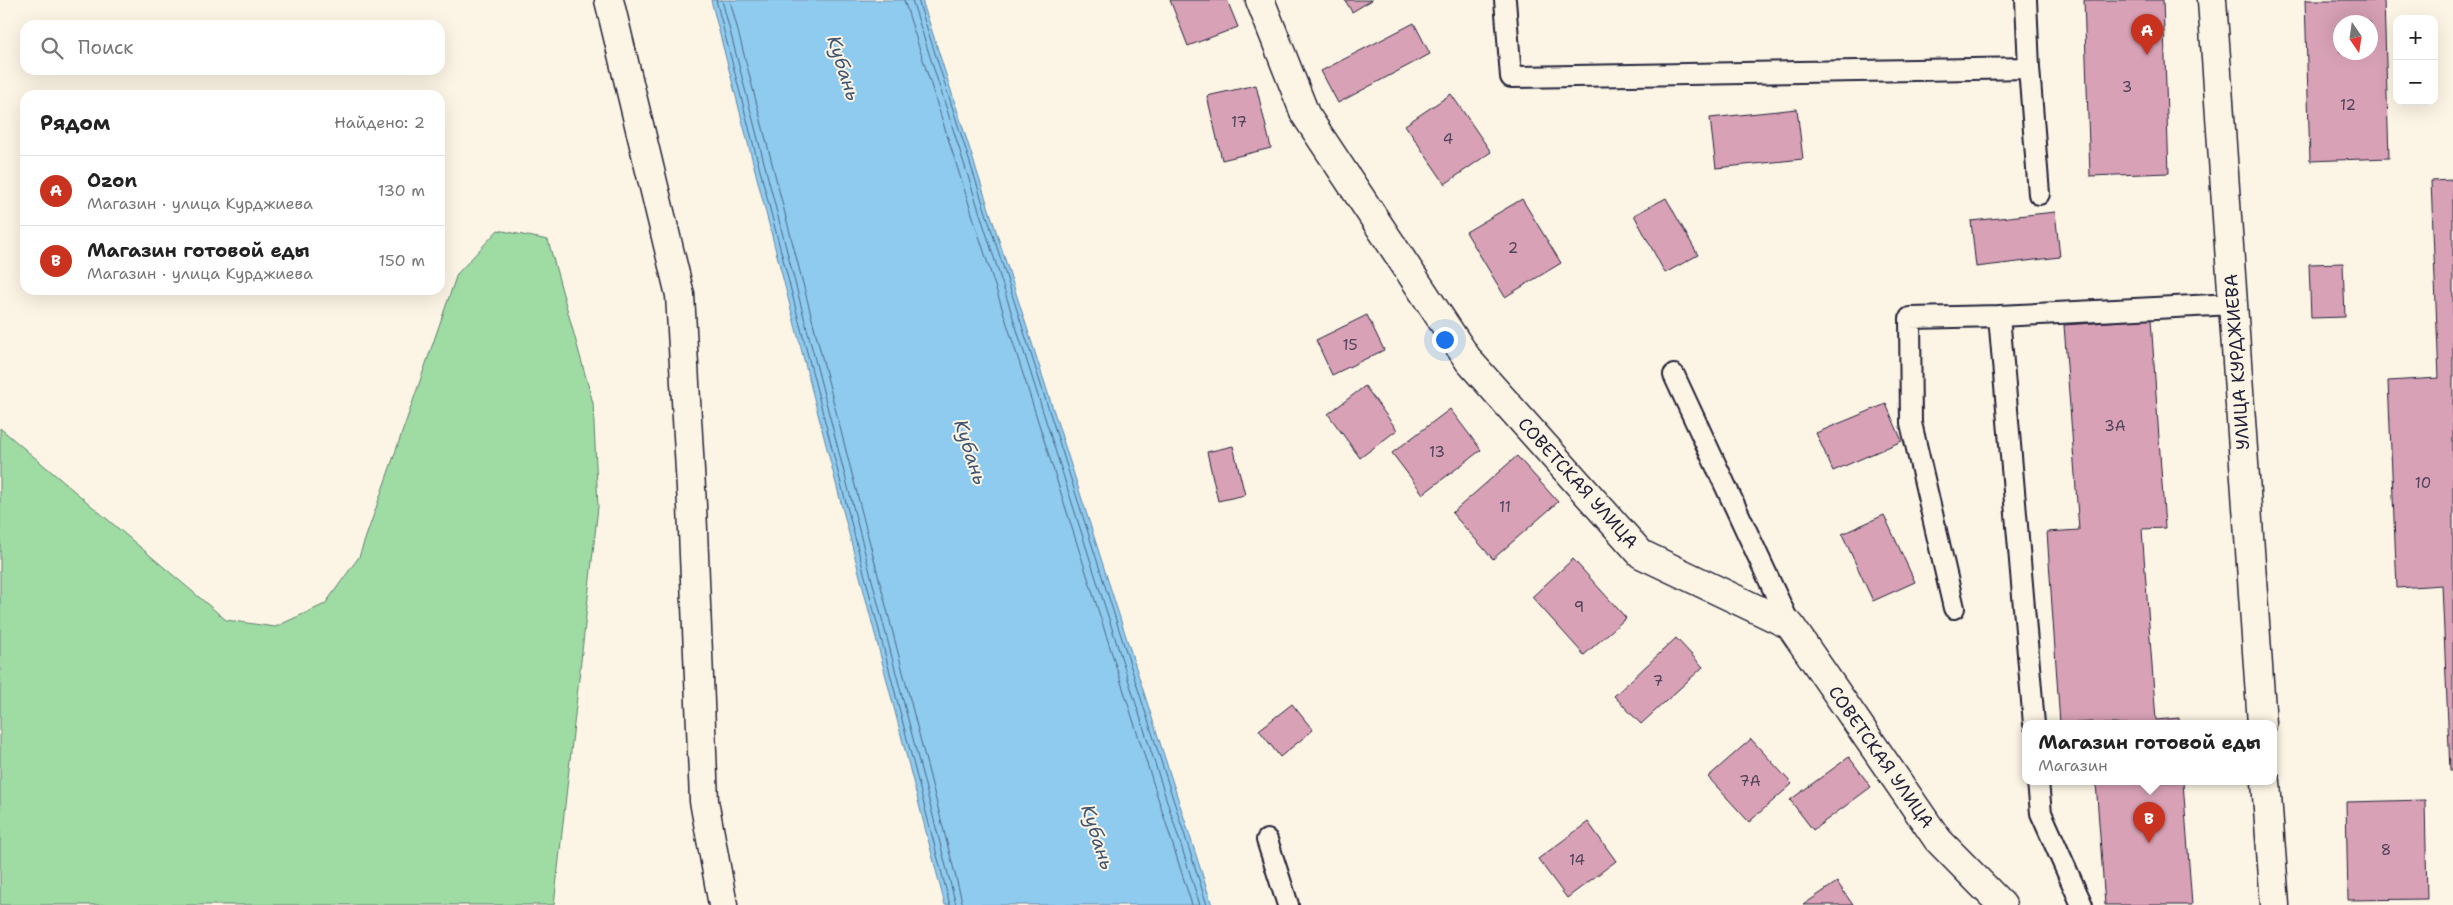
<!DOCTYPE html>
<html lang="ru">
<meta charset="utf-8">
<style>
:root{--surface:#fff;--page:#f2f2f2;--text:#222;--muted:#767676;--line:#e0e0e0;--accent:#c8321e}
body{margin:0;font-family:"Shantell Sans",sans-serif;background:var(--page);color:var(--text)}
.controls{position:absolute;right:15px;top:15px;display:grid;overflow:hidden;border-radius:10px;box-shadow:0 5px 20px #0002}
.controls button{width:45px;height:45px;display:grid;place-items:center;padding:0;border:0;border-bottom:1px solid var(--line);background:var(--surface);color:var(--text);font:25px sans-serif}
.compass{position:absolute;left:2333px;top:15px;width:45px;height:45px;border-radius:50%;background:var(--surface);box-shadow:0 5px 20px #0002;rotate:167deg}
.you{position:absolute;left:1444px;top:339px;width:18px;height:18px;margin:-12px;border:4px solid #fff;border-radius:50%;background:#1a73e8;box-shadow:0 0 0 8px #1a73e833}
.badge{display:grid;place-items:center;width:32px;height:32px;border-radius:50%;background:var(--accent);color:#fff;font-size:16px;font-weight:700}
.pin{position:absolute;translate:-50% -41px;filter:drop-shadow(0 1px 2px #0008)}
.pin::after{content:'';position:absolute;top:26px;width:18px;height:15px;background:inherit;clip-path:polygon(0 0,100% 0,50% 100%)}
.popup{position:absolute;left:2022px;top:720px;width:255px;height:65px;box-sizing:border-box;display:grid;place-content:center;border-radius:10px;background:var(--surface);filter:drop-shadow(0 1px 4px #0005);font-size:16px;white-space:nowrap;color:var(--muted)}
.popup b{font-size:19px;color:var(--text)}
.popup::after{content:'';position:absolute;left:50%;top:100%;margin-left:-10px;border:10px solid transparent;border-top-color:var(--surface)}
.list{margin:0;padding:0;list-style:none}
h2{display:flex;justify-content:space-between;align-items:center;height:65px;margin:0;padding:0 20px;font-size:21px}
h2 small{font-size:16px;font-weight:400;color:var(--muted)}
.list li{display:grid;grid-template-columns:32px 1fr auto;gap:15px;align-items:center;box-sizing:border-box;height:70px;padding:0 20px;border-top:1px solid var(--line)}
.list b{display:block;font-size:19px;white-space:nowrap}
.list p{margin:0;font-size:16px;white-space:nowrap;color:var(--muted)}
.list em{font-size:16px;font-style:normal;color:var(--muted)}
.icon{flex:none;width:28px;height:28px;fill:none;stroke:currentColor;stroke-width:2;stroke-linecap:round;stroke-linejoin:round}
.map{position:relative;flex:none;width:2453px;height:905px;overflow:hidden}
.search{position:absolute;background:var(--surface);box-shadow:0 5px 20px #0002;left:20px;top:20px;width:425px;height:55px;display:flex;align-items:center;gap:12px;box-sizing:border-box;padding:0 18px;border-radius:15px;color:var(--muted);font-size:19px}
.panel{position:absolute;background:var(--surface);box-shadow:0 5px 20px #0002;left:20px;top:90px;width:425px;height:205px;border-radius:15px}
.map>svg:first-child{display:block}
</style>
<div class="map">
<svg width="2453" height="905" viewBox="0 0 2453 905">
<rect width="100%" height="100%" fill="#fcf5e5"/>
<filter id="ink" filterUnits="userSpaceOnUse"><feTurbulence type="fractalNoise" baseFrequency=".02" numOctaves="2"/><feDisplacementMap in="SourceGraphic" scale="10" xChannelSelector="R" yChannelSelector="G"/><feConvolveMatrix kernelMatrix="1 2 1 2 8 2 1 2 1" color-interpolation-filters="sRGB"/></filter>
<g filter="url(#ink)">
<path fill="#9edca4" stroke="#607f70" d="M498 230 548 240 593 403 598 507 554 905H0V428L226 620 275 627 325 604 359 557 457 274Z"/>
<path fill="#8ecbef" stroke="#6387a7" d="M711 0H922L1212 905H945Z"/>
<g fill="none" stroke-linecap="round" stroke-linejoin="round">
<path stroke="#4d6683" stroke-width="1" d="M716 0 950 905
M722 0 956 905
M730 0 963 905
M904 0 1192 905
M912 0 1200 905
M918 0 1207 905"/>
</g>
<path fill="#d8a1b6" stroke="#22223b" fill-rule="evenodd" d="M1170 0H1227L1238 27 1188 46Z
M1345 0H1372L1352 12Z
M2084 0H2163L2169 173 2090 176Z
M2305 0H2384L2389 158 2310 161ZM2340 22H2370V52H2340Z
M1414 23 1430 54 1338 103 1321 71Z
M1256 85 1271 148 1222 160 1207 96Z
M1451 94 1491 152 1445 184 1405 125Z
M1797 109 1803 159 1716 168 1710 118Z
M2453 180V771H2450L2442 585 2397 588 2388 381 2439 378 2431 181Z
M1666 198 1698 255 1665 273 1634 215Z
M1522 199 1561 263 1505 297 1466 232Z
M2055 212 2060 257 1976 267 1971 221Z
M2343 263 2345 317 2311 318 2309 264Z
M1367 315 1384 350 1332 375 1316 340Z
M2151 319 2165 528 2142 529 2156 720 2179 718V724H2092V722L2060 724 2047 532 2079 530 2064 325Z
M1365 386 1397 430 1360 458 1328 414Z
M1886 404 1902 441 1833 471 1816 433Z
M1450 409 1481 450 1423 494 1392 453Z
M1233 446 1245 495 1218 501 1207 452Z
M1517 456 1558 502 1493 559 1452 513Z
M1884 515 1915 582 1873 601 1842 534Z
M1573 559 1626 618 1584 655 1532 597Z
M1676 638 1703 667 1641 724 1614 696Z
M1292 704 1313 730 1280 757 1259 730Z
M1751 739 1792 784 1749 822 1708 777Z
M1849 757 1871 787 1813 830 1790 800Z
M2096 782H2183L2192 905H2105Z
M2425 800 2427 899 2348 900 2346 802Z
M1588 822 1616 861 1567 898 1538 859Z
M1837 882 1853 905H1803Z"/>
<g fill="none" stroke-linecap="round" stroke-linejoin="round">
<g stroke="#22223b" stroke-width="24">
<path id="lane" d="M1505 0 1511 77 2029 68 2026 0
M2029 68 2039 194
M1674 375 1790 625
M1954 608 1911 423 1910 318 1999 316
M2034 724 1999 316 2233 304
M2038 782 2041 813 2082 905
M1267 840 1288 905"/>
</g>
<g stroke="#22223b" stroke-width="31">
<path id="street" d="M1260 0 1305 114 1469 361 1641 554 1790 625 1938 840 2002 905"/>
</g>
<g stroke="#22223b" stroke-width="31">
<path id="secondary" d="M609 0 680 295 692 506 704 801 723 905
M2212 0 2262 724
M2266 782 2275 905"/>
</g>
<use href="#lane" stroke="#fcf5e5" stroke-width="20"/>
<use href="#street" stroke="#fcf5e5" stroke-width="28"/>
<use href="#secondary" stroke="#fcf5e5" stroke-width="28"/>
</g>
</g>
<g text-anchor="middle" stroke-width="4" stroke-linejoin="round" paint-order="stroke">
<g font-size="15" fill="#50425a">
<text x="2127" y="92">3</text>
<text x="2348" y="110">12</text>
<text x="1239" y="127">17</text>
<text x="1448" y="144">4</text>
<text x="1513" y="253">2</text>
<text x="1350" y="350">15</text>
<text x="2115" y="431">3А</text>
<text x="1437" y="457">13</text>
<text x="2423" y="488">10</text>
<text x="1505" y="512">11</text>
<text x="1579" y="612">9</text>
<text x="1658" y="686">7</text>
<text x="1750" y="786">7А</text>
<text x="2386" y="855">8</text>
<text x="1577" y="865">14</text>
</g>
<g font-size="18" fill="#22223b" stroke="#fcf5e5">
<text transform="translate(2237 362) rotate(-94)" y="6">УЛИЦА КУРДЖИЕВА</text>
<text transform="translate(1578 483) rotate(48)" y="6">СОВЕТСКАЯ УЛИЦА</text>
<text transform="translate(1881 757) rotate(55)" y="6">СОВЕТСКАЯ УЛИЦА</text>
</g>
<g font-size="19" font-style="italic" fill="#425571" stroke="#fcf5e5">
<text transform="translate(844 68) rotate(72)" y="7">Кубань</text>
<text transform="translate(971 452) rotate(72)" y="7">Кубань</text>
<text transform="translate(1098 837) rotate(72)" y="7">Кубань</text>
</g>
</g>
</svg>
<div class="controls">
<button>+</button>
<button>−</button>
</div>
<svg class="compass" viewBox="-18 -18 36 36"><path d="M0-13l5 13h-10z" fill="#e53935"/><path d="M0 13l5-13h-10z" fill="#767676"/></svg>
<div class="you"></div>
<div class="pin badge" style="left:2147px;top:55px">A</div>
<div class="pin badge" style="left:2149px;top:843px">B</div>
<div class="popup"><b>Магазин готовой еды</b>Магазин</div>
<div class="search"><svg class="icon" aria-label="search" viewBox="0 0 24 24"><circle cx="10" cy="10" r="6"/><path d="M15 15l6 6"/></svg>Поиск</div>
<section class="panel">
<h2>Рядом<small>Найдено: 2</small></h2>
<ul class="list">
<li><span class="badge">A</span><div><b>Ozon</b><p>Магазин · улица Курджиева</p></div><em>130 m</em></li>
<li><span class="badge">B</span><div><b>Магазин готовой еды</b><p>Магазин · улица Курджиева</p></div><em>150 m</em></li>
</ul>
</section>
</div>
